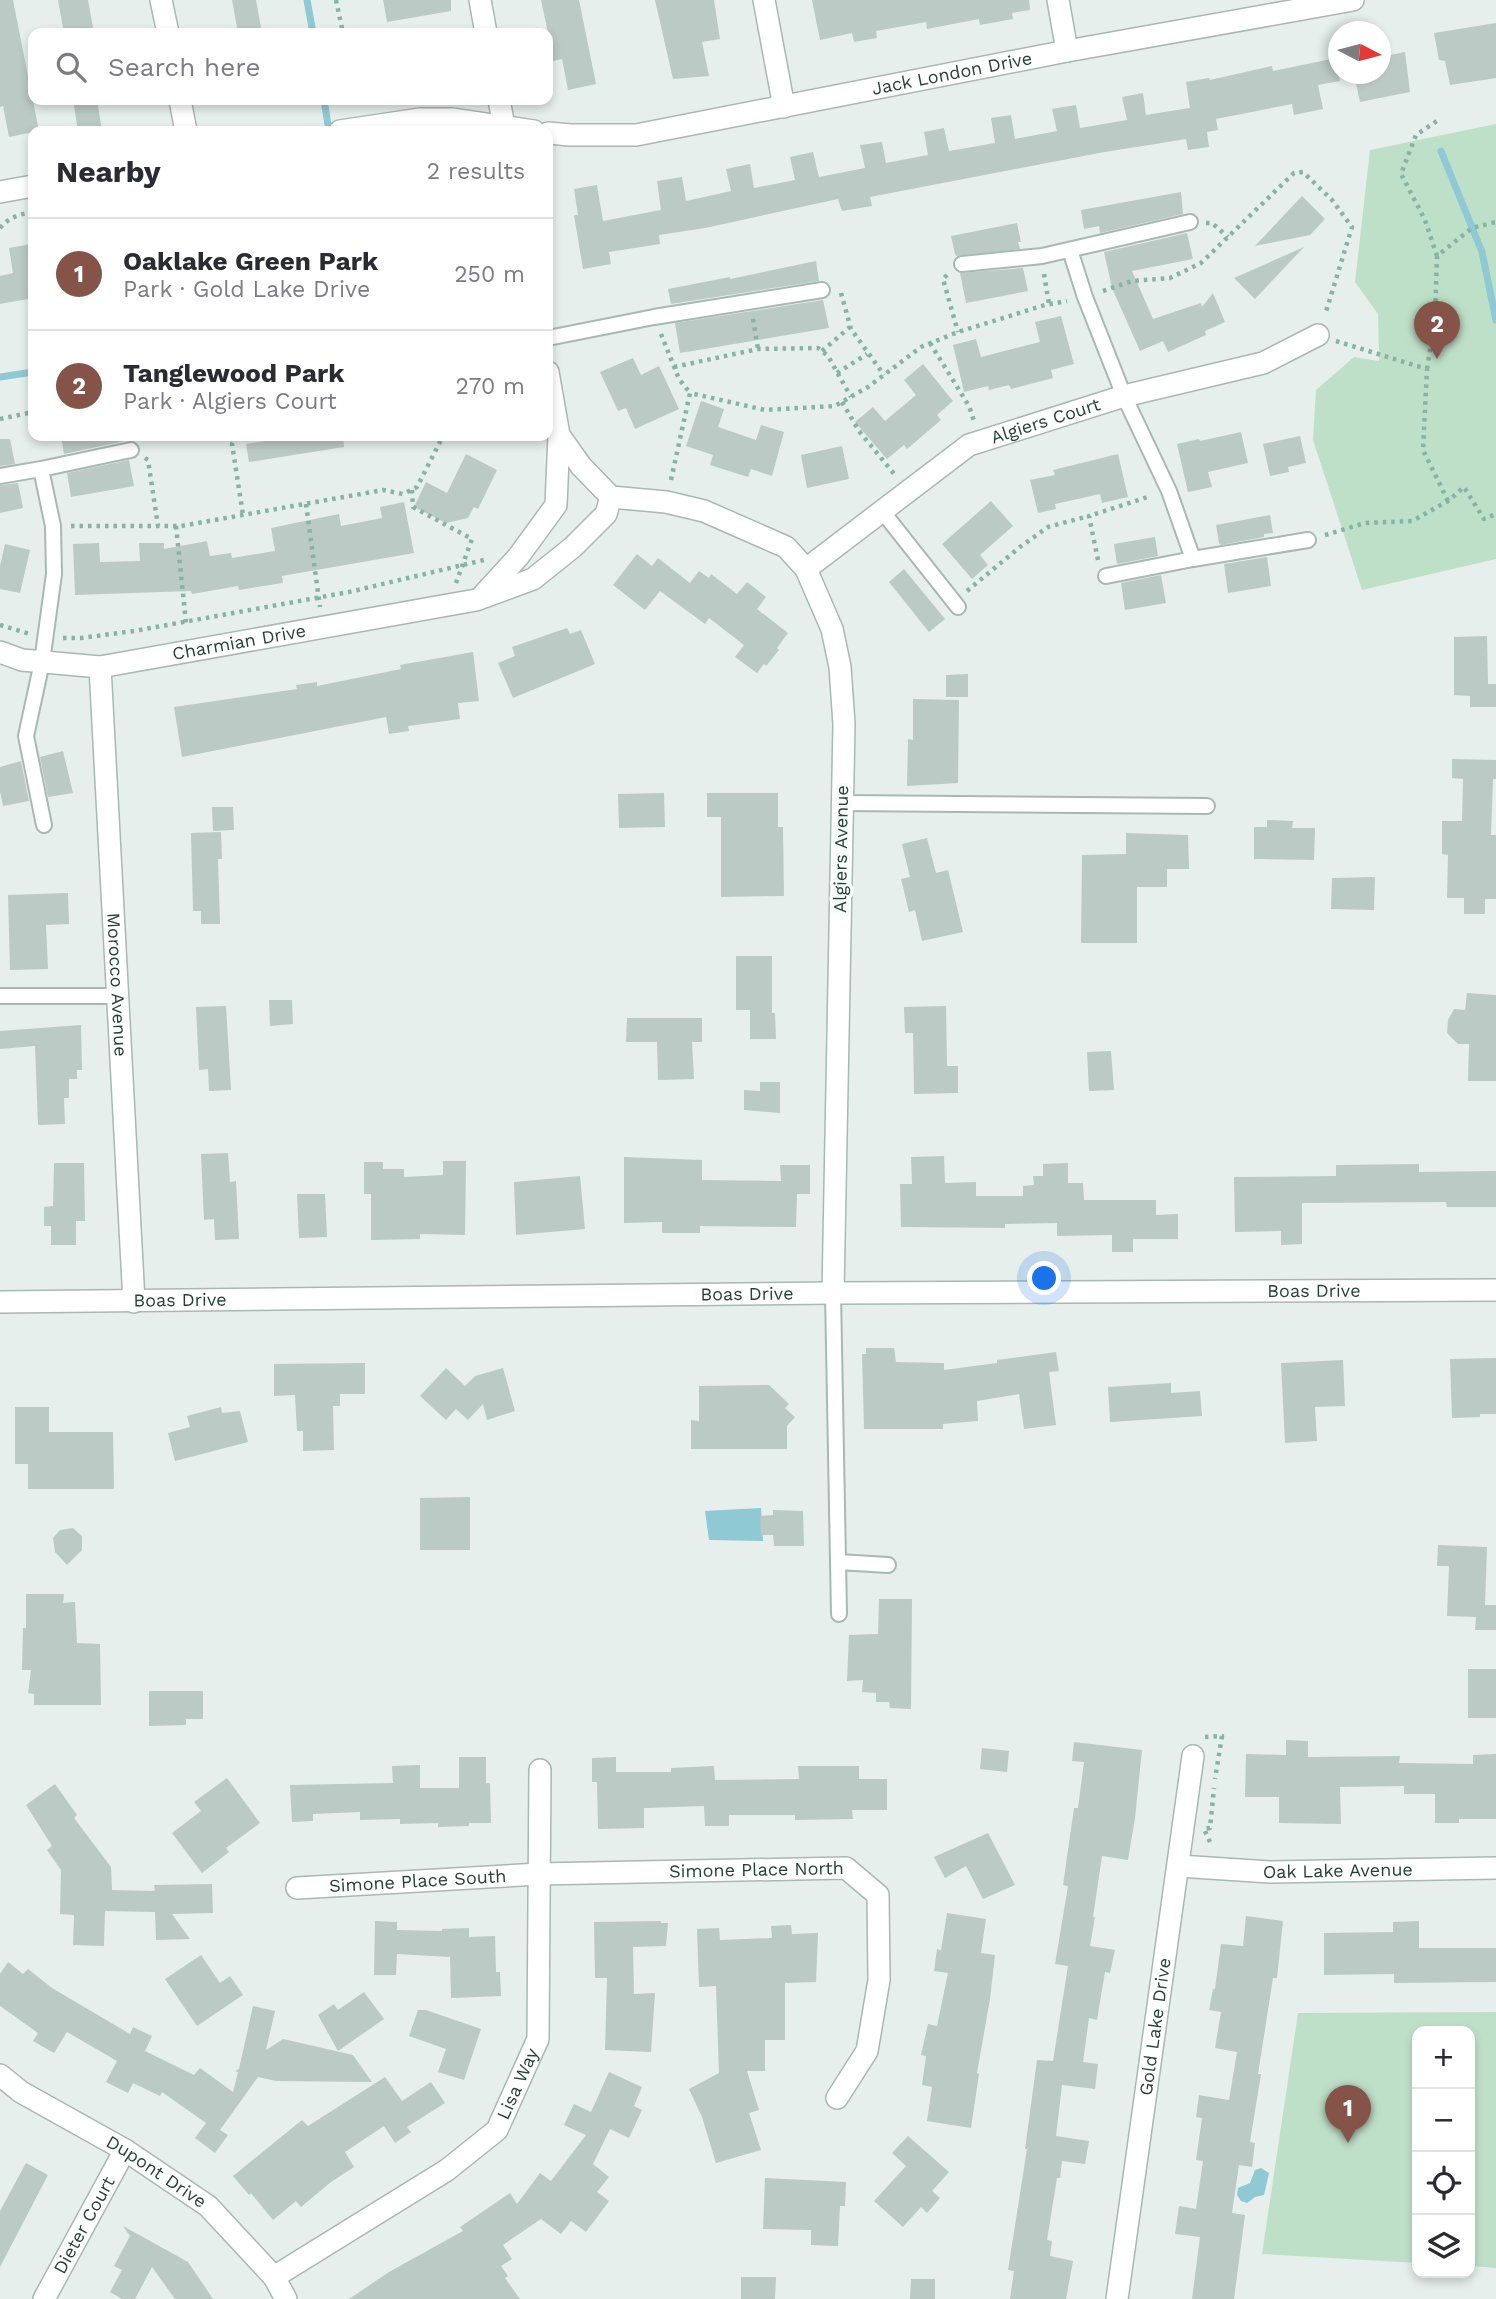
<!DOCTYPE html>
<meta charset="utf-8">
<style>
:root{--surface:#fff;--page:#f7f7f7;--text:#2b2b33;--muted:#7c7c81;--line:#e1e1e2;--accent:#855347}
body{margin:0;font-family:"Work Sans",sans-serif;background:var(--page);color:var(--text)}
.controls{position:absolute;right:21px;bottom:21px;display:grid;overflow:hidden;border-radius:14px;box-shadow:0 4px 10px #0003}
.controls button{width:63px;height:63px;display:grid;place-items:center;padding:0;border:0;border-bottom:2px solid var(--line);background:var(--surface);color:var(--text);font:35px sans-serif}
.compass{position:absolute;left:1328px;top:21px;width:63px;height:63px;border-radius:50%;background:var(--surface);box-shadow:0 4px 10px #0003;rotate:96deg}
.you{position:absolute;left:1045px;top:1279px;width:24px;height:24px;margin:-18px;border:5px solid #fff;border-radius:50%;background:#1a73e8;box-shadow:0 0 0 10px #1a73e833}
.badge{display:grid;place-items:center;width:46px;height:46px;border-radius:50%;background:var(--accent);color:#fff;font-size:23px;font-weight:700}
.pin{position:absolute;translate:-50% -58px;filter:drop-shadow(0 2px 4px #0008)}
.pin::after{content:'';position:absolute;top:37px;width:24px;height:21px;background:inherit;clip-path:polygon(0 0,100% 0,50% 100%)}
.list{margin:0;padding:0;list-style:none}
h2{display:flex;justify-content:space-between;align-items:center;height:91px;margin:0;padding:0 28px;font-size:30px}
h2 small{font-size:23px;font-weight:400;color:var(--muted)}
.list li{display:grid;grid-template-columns:46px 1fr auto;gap:21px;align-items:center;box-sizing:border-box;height:112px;padding:0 28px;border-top:2px solid var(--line)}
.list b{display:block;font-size:26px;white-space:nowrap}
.list p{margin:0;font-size:23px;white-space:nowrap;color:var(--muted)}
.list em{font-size:23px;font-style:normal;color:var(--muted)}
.icon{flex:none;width:38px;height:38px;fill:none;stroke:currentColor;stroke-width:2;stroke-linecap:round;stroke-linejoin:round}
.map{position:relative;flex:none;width:1496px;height:2299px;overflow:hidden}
.search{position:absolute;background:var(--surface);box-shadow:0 4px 10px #0003;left:28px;top:28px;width:525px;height:77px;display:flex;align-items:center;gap:18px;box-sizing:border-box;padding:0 24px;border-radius:14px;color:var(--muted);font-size:26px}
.panel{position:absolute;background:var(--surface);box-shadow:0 4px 10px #0003;left:28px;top:126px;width:525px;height:315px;border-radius:14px}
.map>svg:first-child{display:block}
</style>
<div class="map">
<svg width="1496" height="2299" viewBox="0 0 1496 2299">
<rect width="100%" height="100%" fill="#e6efeb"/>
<path fill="#bfe0c8" d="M1496 124V559L1362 590 1313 440 1316 390 1354 357 1379 361 1378 314 1355 282 1370 150Z
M1496 2012V2268L1470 2266V2031H1417V2263L1262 2254 1298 2013Z"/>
<path fill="#8ec9d4" d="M761 1508 763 1541 709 1540 705 1511Z
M1261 2168 1269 2173 1264 2195 1255 2197 1247 2203 1241 2201 1237 2195 1238 2188 1250 2183 1255 2170Z"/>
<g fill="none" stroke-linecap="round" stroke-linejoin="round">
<path stroke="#8ec9d4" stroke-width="7" d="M307 0 313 33
M324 100 329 131
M1441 151 1482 252 1496 320
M0 377 33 372"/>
</g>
<path fill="#bbcac4" d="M0 0H13L39 131 9 137 3 106 0 107Z
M58 0H88L94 33H64Z
M232 0H256L262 33H238Z
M383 0H451V11L387 22Z
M541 0H579L596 84 568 90 562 59 548 62V33Z
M655 0H714L720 39 702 42 709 76 673 79Z
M812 0H1029L1030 10 1012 13 1013 19 980 25 979 19 927 29 926 22 876 31 877 38 854 42 852 33 820 40Z
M1496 23V78L1450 85 1445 61 1439 60 1434 33Z
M1405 52 1410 92 1360 102 1354 74H1381V57Z
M1336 58 1340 81 1318 85 1323 109 1294 115 1292 104 1216 119 1218 130 1207 132 1209 147 1188 150 1186 139 1099 153 870 197 872 206 842 211 838 199 705 228 659 235 660 244 609 252 611 264 583 269 574 215H578L574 189 597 185 603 221 661 210 657 181 682 177 686 201 731 191 726 169 750 164 754 188 795 180 790 157 813 152 819 177 865 168 860 145 882 142 886 163 928 155 924 132 944 128 949 151 995 143 991 118 1011 115 1015 139 1057 131 1052 109 1076 105 1080 128 1127 120 1122 97 1143 93 1146 115 1190 108 1186 82 1209 78 1210 80 1272 66 1273 71Z
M73 100H97L102 131H78Z
M1181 192 1183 214 1100 233 1099 226 1084 229 1081 210Z
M1302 196 1325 219 1310 235 1255 246Z
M1017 223 1021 242H1018L1020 249 956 256 955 254 951 236Z
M1187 233 1193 259 1132 271 1153 319 1201 303 1202 307 1213 293 1225 322 1205 331 1206 335 1168 352 1163 341 1140 351 1112 288 1104 252Z
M31 244 33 257V298L0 304V276L13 273 9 248Z
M1304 247 1255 299 1234 278Z
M816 261 819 281 671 304 668 289 730 277V279Z
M1023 268 1028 291 966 303 960 273Z
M823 300 829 328 680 353 675 323Z
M1061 316 1074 364 1051 370 1053 378 1011 389 1009 385 989 390 988 386 964 392 953 345 976 339 981 357 1040 342 1035 322Z
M633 358 641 375 659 366 679 409 635 429 626 408 618 411 600 372Z
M923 364 953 401 937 415 941 420 907 449 904 445 887 459 855 422 873 407 885 421 916 395 904 380Z
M701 401 724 409 718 427 756 440 761 425 784 432 772 476 751 469 748 477 710 465 713 455 686 446Z
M1241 432 1248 463 1208 472 1212 487 1188 492 1177 444 1199 439 1200 441Z
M61 436H124L125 441 64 454Z
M296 436H343L344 447 249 462 246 444Z
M1300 436 1306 463 1288 467 1289 472 1270 476 1263 444Z
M0 439H10L15 464 0 466Z
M842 446 849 479 807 488 801 455Z
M466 454 497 470 478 509 474 507 468 518 446 523 414 507 426 482 447 493Z
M1118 454 1128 497 1102 503 1100 494 1055 504 1056 509 1038 513 1030 480 1055 475 1053 470Z
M129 460 134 486 71 497 67 473Z
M18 483 23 508 0 513V485Z
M991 501 1013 526 980 555 988 565 972 579 942 544Z
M404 502 414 553 282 576 283 583 239 590 238 586 192 594 191 591 75 595 73 544 99 543 100 562 140 561 139 543H164V549L207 541 210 556 231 553 232 558 275 551 271 528 339 514 341 526 382 518 380 507Z
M1270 515 1273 533 1264 534V537L1221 545 1219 543 1216 525Z
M1155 537 1158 556 1117 564 1114 544Z
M5 544 30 550 20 593 0 589V566Z
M637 554 652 566 658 558 690 583 699 571 709 578 711 574 737 594 747 582 766 597 757 609 788 633 777 648 779 650 766 666 764 664 757 673 735 657 744 645 709 618 705 624 660 591 645 610 613 585Z
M1267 557 1271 586 1228 593 1224 564Z
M904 569 945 619 929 632 889 582Z
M1161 575 1166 603 1125 610 1121 583Z
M567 628 570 634 581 630 595 664 513 698 498 663 515 656 512 647Z
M1487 636 1488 684H1496V707H1470V696L1454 695V637Z
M473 652 479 701 458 703 460 719 408 726 409 731 389 734 386 717 182 757 174 707 297 689 296 685 317 682V686L401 669 400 665Z
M968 674V697H946V675Z
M913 699 959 700 958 783 907 786 908 739 913 740Z
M63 751 73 793 48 797 40 757Z
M1452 759 1496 760V779H1493L1491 835H1496V899H1485V914H1464V898H1447L1448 855 1442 854V821H1462L1463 779 1452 778Z
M21 761 29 801 3 806 0 791V767Z
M664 793 665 827 619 828 618 794Z
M707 793H778V827H783L784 896 721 897V817H707Z
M212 807H233L234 830 213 831Z
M1267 820 1293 821 1292 828H1315L1314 860 1254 859V827H1267Z
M221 832 222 859H218L220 924H201V911H193L191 833Z
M1126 833 1188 835 1189 869H1167V887H1137V943H1081L1082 855 1126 854Z
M927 838 936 873 948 870 963 932 922 941 915 910 909 912 901 879 910 877 902 844Z
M1375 877 1374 910 1331 909 1332 878Z
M68 893 69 924 46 925 48 969 10 970 8 895Z
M736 956H772V1013H775L776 1039H750V1010H736Z
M1467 993 1496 995V1081H1468L1469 1044H1458L1447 1033 1448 1020 1454 1009 1465 1010Z
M269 1000H292L293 1024 270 1026Z
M226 1006 231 1090 209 1091 208 1069 199 1070 196 1007Z
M946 1006 947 1066H958V1093L914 1094 913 1033H905L904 1007Z
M627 1018H702V1042H692L694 1079 658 1080 657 1042H626Z
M81 1025 82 1070H77V1079H69V1098H64L65 1124 38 1125 35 1046 0 1049V1031Z
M1111 1051 1114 1090 1089 1091 1087 1052Z
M760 1082H780V1113L744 1110V1090L760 1091Z
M228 1153 230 1182 236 1181 239 1239 215 1240 214 1219 204 1220 201 1154Z
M944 1156 945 1183 976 1182V1196H1023V1186L1034 1185 1033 1176H1043V1164L1068 1163V1183H1083L1084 1200H1156V1215L1178 1214V1239H1133V1252H1112V1235L1057 1236V1223L1005 1224V1228L901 1227 900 1184H912L911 1157Z
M624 1157 702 1160V1180L781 1181 780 1165H810V1194H797L796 1227 700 1226V1233H662V1222L624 1223Z
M443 1161H466L465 1235 420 1234V1239L371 1240V1194H364V1162H383V1169H404V1177L443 1175Z
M54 1163H84L85 1221H76V1245H51V1226H44V1207L53 1206Z
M1419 1164V1172L1496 1171V1207H1447L1446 1202 1302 1203V1244L1281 1245V1231L1235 1232 1234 1177 1336 1176V1165Z
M580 1176 585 1229 516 1235 514 1182Z
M297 1194H325L327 1237 299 1238Z
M866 1348H894L896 1362 944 1363V1370L997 1363V1360L1056 1352 1059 1371 1049 1372 1056 1425 1024 1429 1019 1394 977 1401 978 1421 943 1424V1429H864L862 1354H866Z
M1496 1358V1414H1480V1417L1452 1418 1450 1359Z
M1343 1360 1345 1406 1315 1407 1317 1441 1285 1443 1281 1363Z
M365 1363V1394H340V1406H333L334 1450 303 1451V1431H297L295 1395 274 1396V1364Z
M446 1368 465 1386 475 1376 503 1368 515 1411 487 1420 483 1404 468 1420 456 1409 446 1420 420 1396Z
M1171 1383V1393L1200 1391 1202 1416 1110 1422 1108 1387Z
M769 1385 789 1404 785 1408 795 1417 787 1426V1449H691V1420L699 1421V1386Z
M15 1407H49V1432H113L114 1489H28V1464H15Z
M221 1407 222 1413 240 1411 248 1442 175 1461 168 1433 190 1427 187 1416Z
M470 1497V1550H420V1498Z
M773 1510 803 1511 804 1546H774L773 1535H761L760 1516 773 1515Z
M73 1528 82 1536V1550L67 1565 55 1552 53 1538 60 1530Z
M1438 1545 1487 1547 1485 1605H1496V1630H1475L1476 1617 1447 1616 1449 1566H1437Z
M26 1594H64L63 1603 75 1602 77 1643 100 1644 101 1705H34V1694L28 1693 31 1670H22L23 1628H26Z
M879 1599H912L911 1709 890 1708 889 1702H876V1693L862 1692 863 1680 847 1681 849 1635 878 1634Z
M1468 1669H1496V1718H1468Z
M149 1691H203V1719H186V1725L149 1726Z
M1286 1740 1308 1741V1757L1400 1756 1399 1763 1473 1764V1755L1496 1754V1819H1459V1823H1435V1794H1404V1786L1340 1787 1341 1824 1279 1823V1797H1245L1246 1754 1286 1755Z
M1074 1742 1142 1750 1135 1818 1128 1860 1102 1856 1093 1917H1095L1090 1946 1115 1950 1110 1973 1105 1972 1097 2020 1089 2018 1083 2062 1098 2064 1095 2089 1062 2085 1056 2136 1089 2141 1085 2164 1062 2161 1060 2178H1057L1047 2240 1052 2241 1050 2256 1073 2261 1066 2299H1010L1014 2271 1008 2270 1027 2149H1025L1037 2060 1053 2061 1068 1966 1055 1964 1068 1886 1063 1885 1074 1808H1078L1084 1762 1072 1761Z
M982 1748 1009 1751 1007 1772 980 1769Z
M459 1757H486V1783H490L491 1823H469V1826L438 1827V1823L400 1824V1819L360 1820V1812L313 1814V1821L292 1822 290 1785 393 1783 392 1766 420 1765V1788H459Z
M616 1757V1772H671V1768L714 1766 715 1780 799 1779 798 1766H859V1779H887V1810H852L853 1819 795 1820V1815H729V1826H705L704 1806 644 1808V1828L598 1829 597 1782H592V1758Z
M227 1778 260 1823 226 1848 229 1852 202 1873 172 1833 201 1811 194 1802Z
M55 1784 77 1815 74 1818 111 1867 112 1890 155 1891 154 1885 212 1884 213 1913 172 1914 190 1939 156 1940 155 1912 105 1911 104 1946 73 1945 74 1915 60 1914 61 1870 47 1850 52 1846 26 1805Z
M988 1833 1015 1885 983 1899 966 1866 945 1878 934 1857Z
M947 1913 986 1919 981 1953 995 1955 990 1999 977 2073 979 2074 971 2128 927 2121 932 2087 922 2085 926 2056 921 2055 928 2024 937 2026 948 1973 934 1971 937 1949 941 1950Z
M1246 1916 1283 1921 1277 1978H1273L1258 2074H1261L1250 2142 1255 2143 1252 2167 1239 2165 1232 2213 1245 2215 1234 2299H1192L1200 2237 1175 2234 1179 2206 1196 2209 1203 2161 1196 2160 1202 2118 1196 2117 1199 2095 1229 2100 1237 2052 1215 2048 1221 2012 1209 2010 1213 1989H1215L1221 1944 1243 1946Z
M375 1921 397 1922V1930L442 1931V1929L469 1928V1937L495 1936 496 1972H500L501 1996 451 1998 450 1957 397 1954 396 1975H374Z
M661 1921V1923H668L666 1946 633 1947 634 1994 655 1993 651 2052 605 2050 607 1978H595L594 1922Z
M1419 1921V1948H1496V1982L1394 1983V1974L1324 1975V1933L1393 1932V1922Z
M791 1925 792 1934 818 1933 816 1982 785 1983V2040H765V2071H747L759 2110 749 2113 761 2150 716 2163 702 2117 689 2089 719 2073 716 1986 699 1987 697 1929 719 1928 720 1940 772 1938 771 1926Z
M201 1955 220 1983 230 1976 243 1995 197 2026 165 1979Z
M8 1962 23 1974 28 1969 52 1988 130 2034 133 2027 152 2036 145 2051 194 2075 200 2068 233 2092 238 2072 235 2071 239 2069 253 2006 275 2011 266 2050 283 2039 353 2055 372 2082 276 2081 258 2077 220 2130 228 2135 215 2153 195 2138 206 2123 162 2092 160 2096 133 2083 128 2093 106 2082 117 2061 67 2032 54 2053 33 2041 38 2033 0 2006V1974Z
M364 1992 384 2019 338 2051 318 2015 334 2004 338 2010Z
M418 2010H426L481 2029 464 2080 438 2072 446 2049 409 2036Z
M609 2072 642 2087 634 2106 642 2110 629 2138 610 2129 593 2164 609 2177 597 2192 609 2201 586 2232 571 2221 561 2234 541 2219 503 2245 512 2259 501 2266 508 2276 505 2278 520 2299H349L389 2272 463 2231 460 2227 510 2193 517 2204 540 2173 551 2181 586 2135 564 2125 574 2104 591 2112Z
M385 2077 402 2101 431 2082 445 2103 407 2127 411 2132 395 2143 384 2126 345 2152 354 2167 331 2182 301 2207 296 2201 273 2220 251 2193 249 2195 233 2176 302 2120 308 2126Z
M908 2136 949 2172 932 2191 940 2198 927 2213 921 2207 903 2227 874 2201 906 2166 892 2153Z
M26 2163 48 2175 0 2267V2211Z
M765 2178 846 2182 845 2206H840L838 2246 811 2245V2230L763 2229Z
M123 2226 188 2262 213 2299H175L152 2267 135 2299H122L110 2292 122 2270 114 2266 130 2236Z
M741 2277H776L775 2299H741Z
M911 2279H935V2299H910Z"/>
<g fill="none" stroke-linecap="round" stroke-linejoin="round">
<g stroke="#a8b8b2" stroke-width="18">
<path id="service" d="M1070 250 1085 297 1124 396 1169 491 1193 559 1308 540
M962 264 1042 256 1190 222
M548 338 654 317 822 290
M0 476 41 469
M882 511 958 607
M1106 576 1193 559
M842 803 1207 806
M44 825 26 736 42 662 54 574 53 526 41 469 131 450
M0 996H118
M833 1293 839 1614
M838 1562 888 1565"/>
</g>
<g stroke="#a8b8b2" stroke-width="24">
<g id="minor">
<path d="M161 0 168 33"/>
<path d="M480 0 486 33"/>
<path d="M764 0 784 107"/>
<path d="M1058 0 1067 51"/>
<path d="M180 100 186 131"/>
<path d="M499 100 505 131"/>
<path d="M340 131 420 119H452L534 131"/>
<path id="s1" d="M548 133 570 135H636L1067 51 1353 0"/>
<path d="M0 192 33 186"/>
<path d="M548 372 559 435 581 466 611 497 666 502 704 511 786 547 806 569 832 629 840 667 844 724 833 1293"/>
<path id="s2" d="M806 569 969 445 1124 396 1263 363 1318 335"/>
<path d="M484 594 518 557 556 505 559 435"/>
<path id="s3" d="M0 652 22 660 100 667 476 600 533 579 573 547 606 514 611 497"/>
<path id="s4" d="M100 667 134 1302"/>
<path id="s5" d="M0 1302 833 1293 1496 1290"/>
<path id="s6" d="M1179 1866 1270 1872 1496 1868"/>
<path id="s7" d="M297 1888 539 1874 846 1868 878 1895 879 1980 867 2051 837 2098"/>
<path id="s8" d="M0 2075 21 2092 125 2150 208 2206 274 2277 286 2299"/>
<path id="s9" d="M274 2277 447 2170 497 2130 538 2039 540 1770"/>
<path id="s10" d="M44 2299 125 2150"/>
<path id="s11" d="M1117 2299 1193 1756"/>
</g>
</g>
<path stroke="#86b3a5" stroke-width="4.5" stroke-dasharray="3.5 5" stroke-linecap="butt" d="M336 0 343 33
M1206 223H1212L1228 237
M0 228C9 217 20 214 33 212
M1437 256 1425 220 1401 174 1416 135 1440 119
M1044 274 1049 304
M947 275 943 279 958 332
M1103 291 1132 281 1170 278 1201 263 1294 173 1303 172 1332 200 1352 227 1325 315
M841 293 851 329 884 375
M753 319 758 349
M661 334 679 379 690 393
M1336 341 1427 369 1423 450 1448 501
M930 343 969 406 974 421
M822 351 850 327
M674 367 758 349 818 348 828 356 851 397
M1427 369 1435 318 1437 256 1472 228 1496 222
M837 373 867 354
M842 402 859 431 895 475
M0 419 33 412
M238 436 232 444 243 515
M145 458 148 460 158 526
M671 480 690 393 765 410 835 406 868 387 921 347 958 332 1045 305 1067 301
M412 490 413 507 472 539 456 583
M306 504 320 607
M71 526H181L383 490 403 494 417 487 443 436
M176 526 186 623
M1325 535 1365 523 1412 521 1448 501 1464 487 1484 519 1496 514
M1098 560 1089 516 1151 496
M967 591 1020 547 1048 527 1089 516
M0 625 30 634
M63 638H81L134 631 349 592 484 560
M1205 1737 1222 1736 1215 1779
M1210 1842 1204 1829 1210 1828 1214 1788"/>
<use href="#service" stroke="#fff" stroke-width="14"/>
<use href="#minor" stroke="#fff" stroke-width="21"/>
</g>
<g text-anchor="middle" stroke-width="7" stroke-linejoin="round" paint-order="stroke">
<g font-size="18" fill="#24423a" stroke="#f7fbf9">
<text dy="6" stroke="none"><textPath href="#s1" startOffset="410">Jack London Drive</textPath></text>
<text dy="6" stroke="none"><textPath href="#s2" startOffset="285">Algiers Court</textPath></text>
<text dy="6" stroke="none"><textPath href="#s3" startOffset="243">Charmian Drive</textPath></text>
<text transform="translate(841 849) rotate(-89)" y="6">Algiers Avenue</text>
<text dy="6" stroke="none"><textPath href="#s4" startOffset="318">Morocco Avenue</textPath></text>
<text dy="6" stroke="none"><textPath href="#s5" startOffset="1314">Boas Drive</textPath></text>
<text dy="6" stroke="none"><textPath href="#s5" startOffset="747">Boas Drive</textPath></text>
<text dy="6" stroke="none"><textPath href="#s5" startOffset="180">Boas Drive</textPath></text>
<text dy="6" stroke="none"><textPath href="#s6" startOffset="159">Oak Lake Avenue</textPath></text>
<text dy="6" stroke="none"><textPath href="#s7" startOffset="460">Simone Place North</textPath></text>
<text dy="6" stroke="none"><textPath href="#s7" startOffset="121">Simone Place South</textPath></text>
<text dy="6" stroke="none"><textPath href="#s11" startOffset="275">Gold Lake Drive</textPath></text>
<text dy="6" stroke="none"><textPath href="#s9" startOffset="318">Lisa Way</textPath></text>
<text dy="6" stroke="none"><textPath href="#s8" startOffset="184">Dupont Drive</textPath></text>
<text dy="6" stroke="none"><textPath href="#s10" startOffset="84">Dieter Court</textPath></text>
</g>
</g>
</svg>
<div class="controls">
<button>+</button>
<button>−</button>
<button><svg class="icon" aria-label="locate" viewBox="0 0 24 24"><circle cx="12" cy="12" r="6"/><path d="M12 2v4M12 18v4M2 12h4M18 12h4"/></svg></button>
<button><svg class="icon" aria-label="layers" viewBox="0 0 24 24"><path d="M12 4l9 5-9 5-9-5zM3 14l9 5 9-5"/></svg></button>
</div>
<svg class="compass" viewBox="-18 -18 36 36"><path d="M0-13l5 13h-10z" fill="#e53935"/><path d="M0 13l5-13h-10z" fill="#7c7c81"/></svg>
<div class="you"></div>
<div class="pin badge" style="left:1348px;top:2143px">1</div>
<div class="pin badge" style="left:1437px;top:359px">2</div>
<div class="search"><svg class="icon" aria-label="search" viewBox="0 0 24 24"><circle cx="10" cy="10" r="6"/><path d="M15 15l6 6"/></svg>Search here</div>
<section class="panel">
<h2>Nearby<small>2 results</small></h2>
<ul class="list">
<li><span class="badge">1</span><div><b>Oaklake Green Park</b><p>Park · Gold Lake Drive</p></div><em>250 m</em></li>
<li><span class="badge">2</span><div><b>Tanglewood Park</b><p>Park · Algiers Court</p></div><em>270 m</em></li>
</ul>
</section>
</div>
